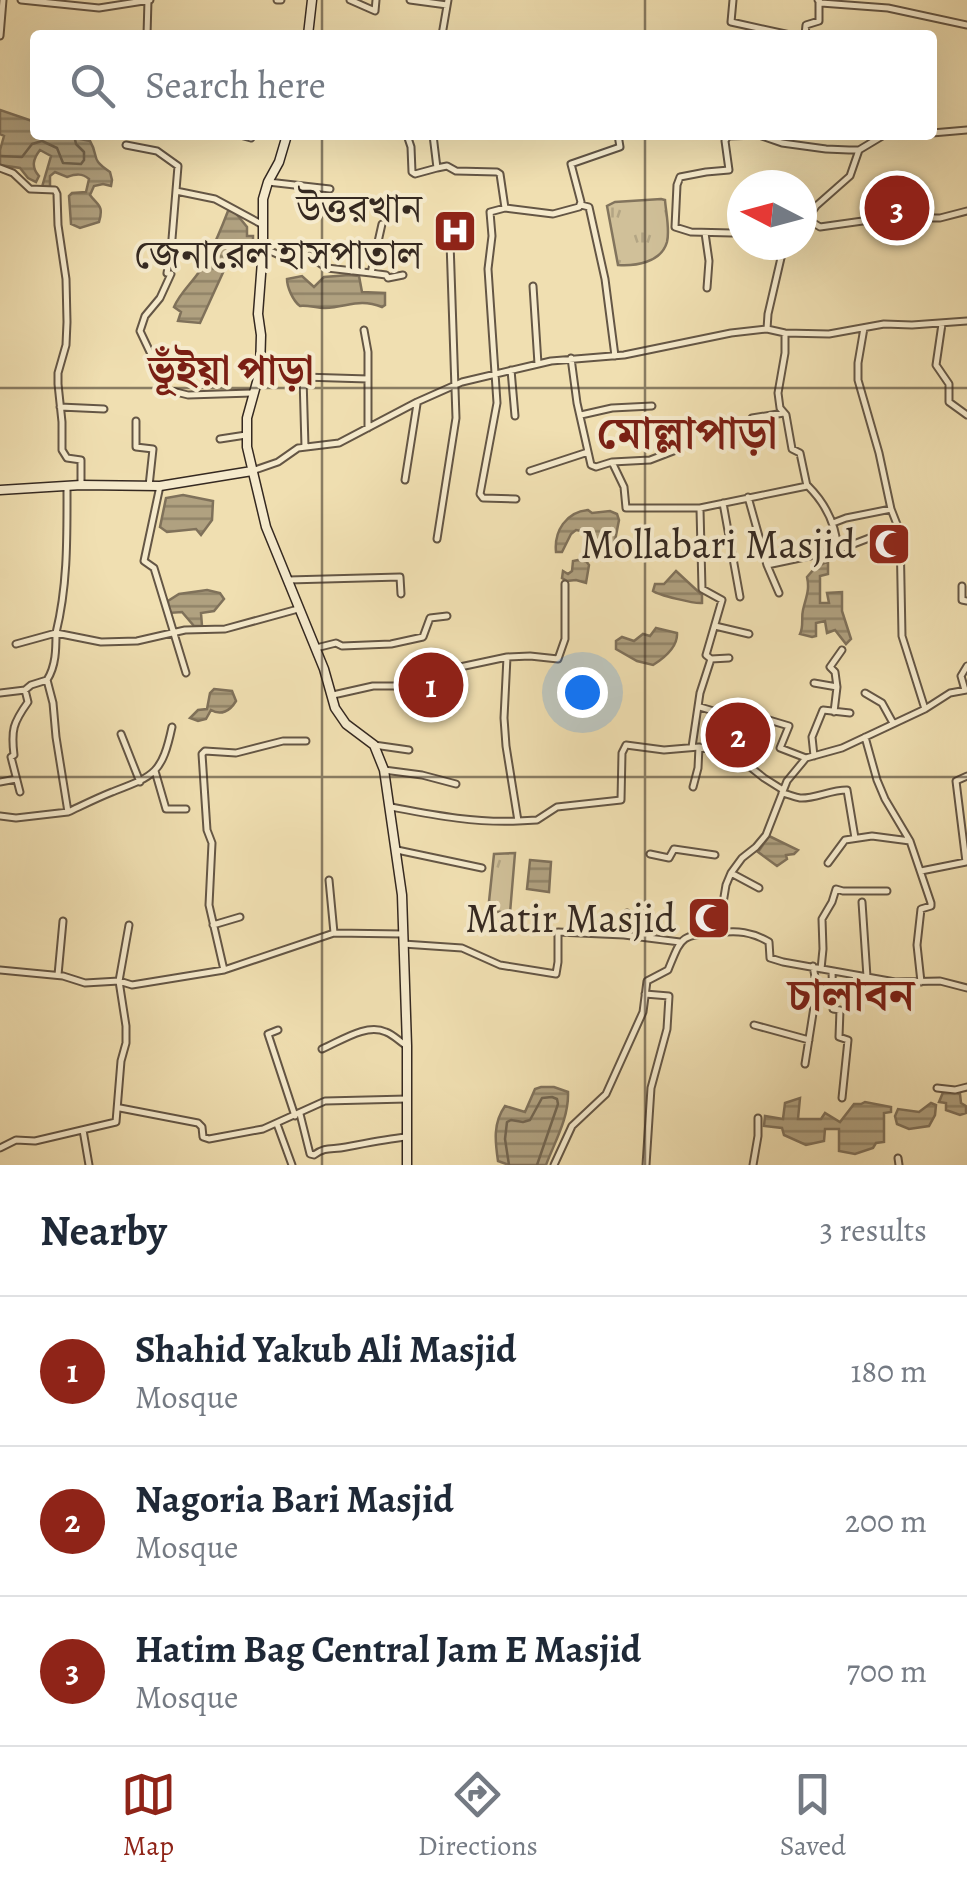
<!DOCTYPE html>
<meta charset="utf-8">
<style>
:root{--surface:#fff;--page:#f2f2f3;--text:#1f2937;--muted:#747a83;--line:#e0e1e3;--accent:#8f2418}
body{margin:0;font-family:Alegreya,"Noto Serif Bengali",serif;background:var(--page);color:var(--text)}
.compass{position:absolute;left:727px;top:170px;width:90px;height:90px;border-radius:50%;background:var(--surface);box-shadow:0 10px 40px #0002;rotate:276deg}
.you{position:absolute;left:582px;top:692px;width:35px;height:35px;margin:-25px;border:8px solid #fff;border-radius:50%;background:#1a73e8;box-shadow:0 0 0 15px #1a73e833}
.badge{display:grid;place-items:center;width:65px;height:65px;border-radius:50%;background:var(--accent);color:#fff;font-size:32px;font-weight:700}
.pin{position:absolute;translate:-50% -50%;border:5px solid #fff;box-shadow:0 2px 10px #0006}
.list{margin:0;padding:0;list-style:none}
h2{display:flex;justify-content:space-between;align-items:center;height:130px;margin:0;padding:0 40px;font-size:42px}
h2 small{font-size:32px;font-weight:400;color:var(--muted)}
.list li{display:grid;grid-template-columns:65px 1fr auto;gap:30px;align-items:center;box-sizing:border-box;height:150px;padding:0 40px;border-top:2px solid var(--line)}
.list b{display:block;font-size:38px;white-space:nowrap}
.list p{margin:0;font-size:32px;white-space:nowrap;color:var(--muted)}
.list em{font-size:32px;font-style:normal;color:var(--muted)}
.icon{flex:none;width:55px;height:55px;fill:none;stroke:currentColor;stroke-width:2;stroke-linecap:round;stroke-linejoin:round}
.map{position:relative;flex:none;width:967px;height:1165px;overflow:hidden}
.search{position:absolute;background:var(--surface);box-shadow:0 10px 40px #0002;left:30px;right:30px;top:30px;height:110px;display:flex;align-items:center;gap:25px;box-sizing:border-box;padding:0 35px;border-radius:10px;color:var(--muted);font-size:38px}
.sheet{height:580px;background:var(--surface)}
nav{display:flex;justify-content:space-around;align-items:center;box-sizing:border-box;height:140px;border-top:2px solid var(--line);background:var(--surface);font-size:28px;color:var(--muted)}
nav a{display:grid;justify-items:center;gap:5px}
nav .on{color:var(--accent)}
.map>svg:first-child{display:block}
</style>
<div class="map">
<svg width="967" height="1165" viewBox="0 0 967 1165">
<defs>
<pattern id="park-tufts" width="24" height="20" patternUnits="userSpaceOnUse" patternTransform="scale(2.5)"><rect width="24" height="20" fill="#d0c099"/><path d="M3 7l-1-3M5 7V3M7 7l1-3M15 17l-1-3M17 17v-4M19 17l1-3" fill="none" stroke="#b3a584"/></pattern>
<pattern id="water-rules" width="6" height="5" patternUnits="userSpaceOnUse" patternTransform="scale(2.5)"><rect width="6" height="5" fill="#b0a180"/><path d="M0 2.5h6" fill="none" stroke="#908368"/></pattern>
</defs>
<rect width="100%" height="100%" fill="#f0dfb1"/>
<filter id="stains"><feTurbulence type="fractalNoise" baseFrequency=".002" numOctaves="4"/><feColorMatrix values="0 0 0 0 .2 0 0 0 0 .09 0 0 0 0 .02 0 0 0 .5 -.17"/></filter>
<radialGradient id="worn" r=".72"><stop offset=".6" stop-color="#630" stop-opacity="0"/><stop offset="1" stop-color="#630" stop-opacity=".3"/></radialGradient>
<path fill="url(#park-tufts)" stroke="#82745d" stroke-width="2.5" d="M661 199 665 200C666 213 670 230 667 242 661 263 635 266 618 265L607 206 615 202Z
M515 853 510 913 488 911 494 854Z"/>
<path fill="url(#water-rules)" stroke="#7f715a" stroke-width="2.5" d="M0 110 35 122V135C54 135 72 137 90 141 100 158 89 158 110 172L112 180 111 186 103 184 94 186 90 195C98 206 104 205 99 222L80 228 71 224 69 196 72 193 86 192 89 179C82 173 76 174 67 177L55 172 50 176V188L42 187 51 156 40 150C33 159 31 167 39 176L36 182 28 178 20 168 0 165V150L4 136 0 134Z
M228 211H234L247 227V236H253V246L237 248 231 255 200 323 178 321 181 312 174 307C180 293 190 285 199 272 211 254 220 232 228 211Z
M349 275 359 276 362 292 385 293V305L382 307C359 298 348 307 325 308 316 308 308 305 300 306 293 301 287 287 287 279L302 276 314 287 324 277Z
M183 495 213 501 212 520 201 535 196 529 167 532 160 527 166 498Z
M588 510 592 513 610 511 617 514 619 520 613 551 609 555H601L589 543 587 532 576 530 571 534 562 552H556C554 531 566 512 588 510Z
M578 560 586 561 589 565 586 583 576 580 567 581 562 578 563 571 568 574 572 571 573 561Z
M828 561V574L820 576V603H829L827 593 842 592V611L851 639 846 644 835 630 827 633 825 621 816 623V636L812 637 800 634C804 626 801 618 803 610 806 597 810 590 807 577L814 569Z
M676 571 702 595V603C695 604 658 595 653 591L655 584H664Z
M207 590 220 593 224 599 214 611 201 613 202 626H194L182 612 169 613 168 601 179 594Z
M656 628 677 633C678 647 664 658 653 665L637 661 616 649V641L622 637 634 641 643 634 650 636Z
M214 689 232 691 236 701C230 711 221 716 211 710L206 719 198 721 190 718 198 710 207 709 210 693Z
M769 836 798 850 794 854 786 855 787 859 777 866 758 852Z
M530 860 551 862 549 892 527 889Z
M541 1087H554L568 1092C569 1118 555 1141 546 1165H509L498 1161C495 1141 493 1123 505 1106L525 1112 535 1089Z
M944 1090H956L957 1093 960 1094 961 1103 966 1106V1113L960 1115 946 1110V1103L939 1102Z
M800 1098 798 1119H821L825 1113 840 1122 854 1104H861L865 1102 891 1107V1112L884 1113V1142L876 1143 873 1148 855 1154 839 1151V1129H825L824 1141 806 1145 784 1135 782 1128 764 1126 765 1116 783 1119 785 1103Z
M931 1103 936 1105 935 1115 929 1126 909 1129 897 1124 895 1116 898 1109 919 1112Z"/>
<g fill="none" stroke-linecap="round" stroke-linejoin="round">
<path stroke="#726550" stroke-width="2.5" d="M0 156 22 157 32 144 42 141 57 148 63 163 81 164 84 160V152L76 144 74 135
M509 1165 505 1139 507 1122 511 1120 523 1122 530 1120 542 1098 552 1097 557 1099 558 1104 537 1165"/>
<g stroke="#645645" stroke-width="9">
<path id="street" d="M21 0 99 8 150 0
M277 0H281
M350 0 375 11 376 0
M410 0 447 5
M733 0 731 22 790 35
M818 0 821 3 888 8 967 25
M147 35 148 0
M442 35 448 0
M805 35 806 25 819 21V2
M0 36 3 0
M932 133 967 130
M240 135 251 138
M407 135 411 147 412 172 415 174 437 168 433 135
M126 145 157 151 178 166 171 251 167 273 171 274 160 298 145 316 140 331 168 390 188 395 252 393
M0 168 13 173 30 189 55 190 57 194 58 225 66 279 67 322 66 345 58 373V384L62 422V450L67 458 81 460V485
M437 168 447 166 456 171 497 172 500 174 505 208
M772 177 775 185
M268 182 330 189
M176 191 215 199 263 225
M581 205 589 207 605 279 615 356
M802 219H807L816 206 850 176 859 150
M807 219 820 227 884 218H940L967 211
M742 220 738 222 736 230 732 233 691 232 675 227 677 185 680 177 706 172 729 170 725 141 728 136 759 135 782 143 826 149 849 150H859L884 135
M705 233 709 261 707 288
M263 248 291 260 306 254 327 268 371 273 382 224
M371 273 386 275 388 278 403 275
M533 286 538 364
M942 324 936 365 949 384V402L967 415
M864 328 858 363V380L879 453 891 509 900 532 902 636 925 709
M767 329 768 314 784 245
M364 330 368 352V428
M571 358 577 403 591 465 596 467 612 462 624 487 626 508H700L807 486 800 453 792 449 786 415 780 408 778 393 785 353V333
M511 370 515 416
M60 407 104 409
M581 415 612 408 652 406
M752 418 784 413
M136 421V447L153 449 149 486
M220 439 246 435
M305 447 303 377 368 379
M612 462 650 460 676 450
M252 471 278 462 298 448 339 443 417 402 462 382 551 361 624 355 731 333 767 329 785 333 829 334 884 324 912 325 967 321
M530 471 588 452
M405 480 417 404
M67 486C67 536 68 584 56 633L101 642 137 641 185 630 225 629 298 609
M160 486 144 561 154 568 186 673
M808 486C826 504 836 524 838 550L877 535 900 532
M748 497 767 565 838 550
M516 499 483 498 480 494 497 403 488 269 492 236 490 212 505 208 553 214 579 207 581 202 571 164 620 147 618 135
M723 503 740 597
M833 523 846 518 891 509
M437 539 456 418 450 242
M767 565 779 593
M288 580 400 577 401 594
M962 586V600L967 601
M715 626 749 634
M16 644 56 633C56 649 56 666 47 680L53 703 56 737 68 812C83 805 97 798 112 792 154 776 162 774 172 727
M316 648 336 643 342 646 391 644 423 637 430 618 447 616
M507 657 504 718 506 746 518 821 537 820 557 807 621 800 622 753 626 745 664 750 699 747 734 754 764 778 783 790
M711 659 729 658
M814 683 837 687
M965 690 961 676 967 666
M0 693 25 690 31 685 47 680
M865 693 882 703 893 723
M333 695 373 686H410L440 678 460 667 507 657 530 656 558 659 565 639V584
M700 707 737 718 742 712 789 726 780 748 806 758
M834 712 837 687 835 672 830 667 842 650
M121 734 140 782
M865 737 877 780 885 799 910 841 931 903V906L921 909 917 945 921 982
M374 745 409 750
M692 747 700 693 711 659 706 655 722 600 702 589 700 509
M814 756 812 737 823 710 850 713
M384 770 422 775 456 784
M155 771 166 809H186
M0 782 16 779
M693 787 698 768 699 747
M20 792 11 757 14 755C11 730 13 723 28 702L25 690
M782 793C788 794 794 797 800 798 814 799 830 790 847 790L855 838
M391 807C434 815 474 823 518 821
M0 816 16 818 68 812
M397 850 482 868
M650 854 669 858 674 849 715 855
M828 863 845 840 872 836 910 841
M921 871 966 862 956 781 967 776
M731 873 759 888
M329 880 334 933
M862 902 867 977
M213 925 240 917
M718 933C737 930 752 932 769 942L770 958 783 962 895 982 940 981 967 988
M624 935 627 913
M403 944 462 948 500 965 556 974 558 962V932L624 935 680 942
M821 969 823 949 822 919 832 902 836 889 843 891H887
M0 970 63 976 85 983 119 981 132 985 224 970 334 933 403 934
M224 970 209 905 212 843 207 830 202 754 205 751 236 753 283 741H306
M832 971 833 1009 840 1010 839 1037 848 1040 842 1098
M58 975 63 921
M645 994 669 996 667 1029 651 1088 646 1165
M754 1025 809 1040
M278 1030 268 1034 295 1116
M322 1049C341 1041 366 1023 386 1032 394 1035 400 1042 407 1046
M805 1064 817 988 813 966
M937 1088 955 1090 967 1087
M120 1108 198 1123 202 1127 203 1137 209 1139 263 1129 325 1101 407 1099
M300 1114 310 1154 314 1155C326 1146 332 1150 346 1147 367 1143 386 1139 406 1137
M277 1124 292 1165
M83 1130 89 1165
M0 1148 16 1140 35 1141 116 1122 121 1061 126 1043V1026L119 981 129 925
M898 1158 899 1165
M554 1165 572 1126 606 1094 643 1012 647 981 668 970C682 936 680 935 718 933L726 885 731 873 742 858 756 847 766 835 787 781 806 758 842 748 925 709 950 693 967 690
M753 1165 758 1136V1118"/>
</g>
<g stroke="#352921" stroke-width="11">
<path id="secondary" d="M308 35 312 0
M287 135 279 162 268 182 263 199V248L258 314 261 335 260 371 247 418V447L266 527 324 669 335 708 346 724 374 745 384 770 402 895 407 1046V1165
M0 490 81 485 160 486 252 471"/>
</g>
<use href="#street" stroke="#f5eacc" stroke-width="5"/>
<use href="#secondary" stroke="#f5eacc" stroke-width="8"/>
</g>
<path fill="none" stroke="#352921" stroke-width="2.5" stroke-opacity="0.55" d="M322 0V35M645 0V35M322 135V1165M645 135V1165M0 388H967M0 777H967"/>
<defs>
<g id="hospital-square" transform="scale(2.25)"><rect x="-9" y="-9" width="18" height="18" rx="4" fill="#8f2418" stroke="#f5eacc"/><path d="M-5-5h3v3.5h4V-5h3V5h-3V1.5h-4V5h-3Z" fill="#fff"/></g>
<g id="mosque-square" transform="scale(2.25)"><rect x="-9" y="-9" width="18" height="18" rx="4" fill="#8f2418" stroke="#f5eacc"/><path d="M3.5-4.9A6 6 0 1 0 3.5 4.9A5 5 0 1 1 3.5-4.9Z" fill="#fff"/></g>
</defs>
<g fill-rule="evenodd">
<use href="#hospital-square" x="455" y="231"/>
<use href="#mosque-square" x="889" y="544"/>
<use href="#mosque-square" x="709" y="918"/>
</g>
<g text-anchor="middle" stroke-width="8" stroke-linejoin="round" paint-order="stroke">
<g font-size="40" fill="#352921" stroke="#f5eacc" text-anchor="end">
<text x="422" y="222">উত্তরখান<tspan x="422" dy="46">জেনারেল হাসপাতাল</tspan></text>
<text x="856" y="558">Mollabari Masjid</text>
<text x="676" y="932">Matir Masjid</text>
</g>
<g font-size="42" font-weight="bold" fill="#7a1f14" stroke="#f5eacc">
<text x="231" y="384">ভূঁইয়া পাড়া</text>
</g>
<g font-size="45" font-weight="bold" fill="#7a1f14" stroke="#f5eacc">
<text x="687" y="448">মোল্লাপাড়া</text>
<text x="851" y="1010">চালাবন</text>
</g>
</g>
<rect width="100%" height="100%" filter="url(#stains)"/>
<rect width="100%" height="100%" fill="url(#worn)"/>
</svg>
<svg class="compass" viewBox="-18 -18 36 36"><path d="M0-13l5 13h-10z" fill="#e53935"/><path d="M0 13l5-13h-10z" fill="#747a83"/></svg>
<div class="you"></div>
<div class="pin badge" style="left:431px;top:685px">1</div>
<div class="pin badge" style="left:738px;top:735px">2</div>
<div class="pin badge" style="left:897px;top:208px">3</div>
<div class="search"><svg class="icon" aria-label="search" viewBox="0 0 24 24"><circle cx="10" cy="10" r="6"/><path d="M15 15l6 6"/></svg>Search here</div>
</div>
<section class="sheet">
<h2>Nearby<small>3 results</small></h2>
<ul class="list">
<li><span class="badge">1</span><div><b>Shahid Yakub Ali Masjid</b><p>Mosque</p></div><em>180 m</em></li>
<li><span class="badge">2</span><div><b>Nagoria Bari Masjid</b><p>Mosque</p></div><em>200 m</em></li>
<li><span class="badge">3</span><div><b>Hatim Bag Central Jam E Masjid</b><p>Mosque</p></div><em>700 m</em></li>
</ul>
</section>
<nav>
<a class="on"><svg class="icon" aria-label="map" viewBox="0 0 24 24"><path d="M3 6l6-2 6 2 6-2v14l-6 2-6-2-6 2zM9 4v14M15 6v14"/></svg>Map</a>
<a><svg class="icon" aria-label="directions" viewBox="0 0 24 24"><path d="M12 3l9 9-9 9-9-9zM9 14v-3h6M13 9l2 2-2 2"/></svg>Directions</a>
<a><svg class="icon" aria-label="saved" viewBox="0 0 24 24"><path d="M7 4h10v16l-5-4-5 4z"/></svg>Saved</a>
</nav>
